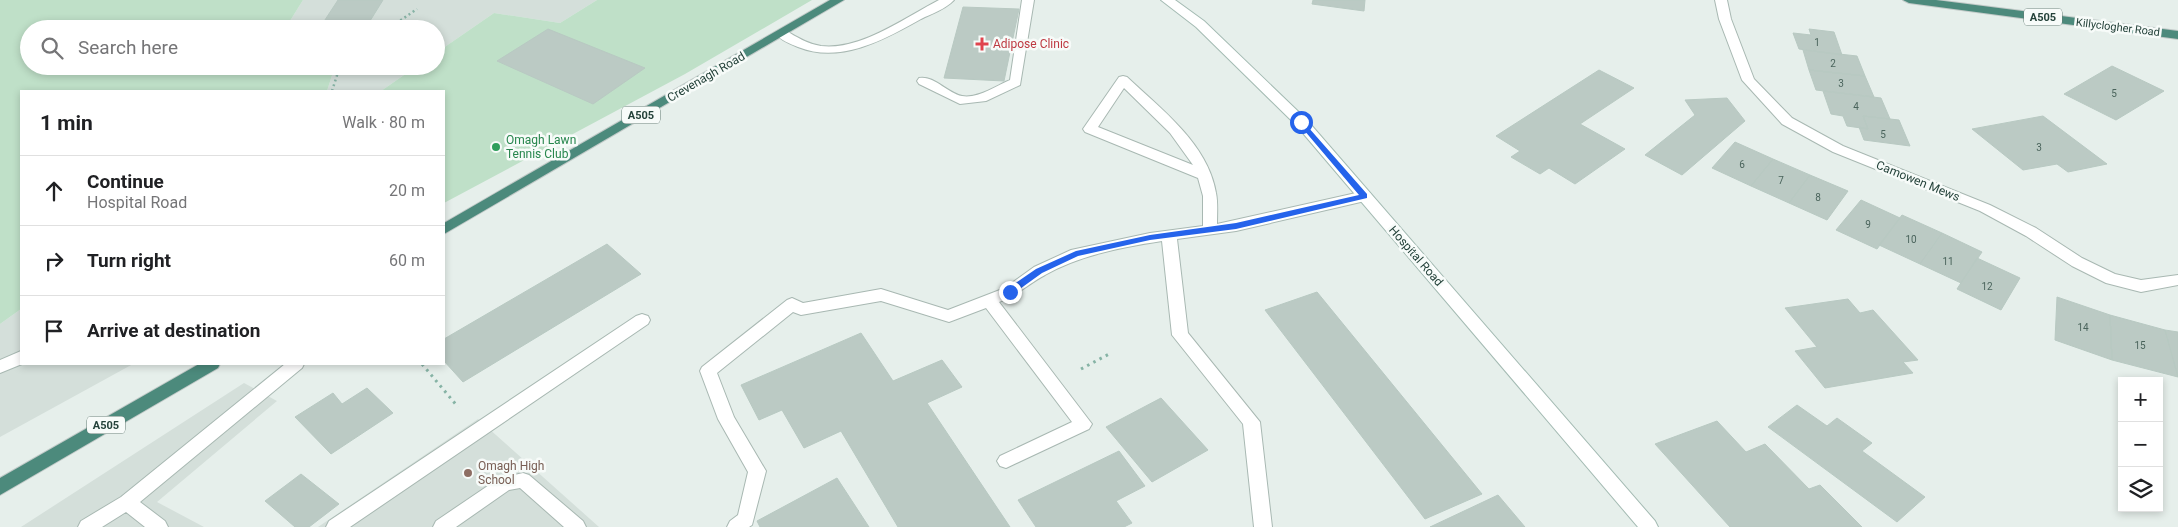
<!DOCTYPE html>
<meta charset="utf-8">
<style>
:root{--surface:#fff;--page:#f2f2f2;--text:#202124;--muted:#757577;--line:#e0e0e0}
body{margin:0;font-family:Roboto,sans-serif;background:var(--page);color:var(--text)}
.controls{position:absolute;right:15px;bottom:15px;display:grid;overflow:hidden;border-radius:0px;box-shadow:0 2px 8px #0003}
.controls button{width:45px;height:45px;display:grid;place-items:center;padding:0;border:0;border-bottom:1px solid var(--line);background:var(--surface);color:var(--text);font:25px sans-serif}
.stop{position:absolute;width:15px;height:15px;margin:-11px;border:4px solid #2563eb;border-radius:50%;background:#fff}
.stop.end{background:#2563eb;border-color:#fff;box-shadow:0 1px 5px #0008}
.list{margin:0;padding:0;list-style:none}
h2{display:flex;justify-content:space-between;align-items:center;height:65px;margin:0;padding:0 20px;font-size:21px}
h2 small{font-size:16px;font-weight:400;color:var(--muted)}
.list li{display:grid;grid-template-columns:32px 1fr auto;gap:15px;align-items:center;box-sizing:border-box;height:70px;padding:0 20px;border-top:1px solid var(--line)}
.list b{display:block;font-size:19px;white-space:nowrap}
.list p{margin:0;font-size:16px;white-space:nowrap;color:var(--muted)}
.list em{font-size:16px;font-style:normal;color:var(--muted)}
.icon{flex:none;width:28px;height:28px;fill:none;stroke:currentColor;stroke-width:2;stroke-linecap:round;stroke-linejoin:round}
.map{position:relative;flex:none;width:2178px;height:527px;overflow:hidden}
.search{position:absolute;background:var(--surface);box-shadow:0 2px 8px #0003;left:20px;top:20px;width:425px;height:55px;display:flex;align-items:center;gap:12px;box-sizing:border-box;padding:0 18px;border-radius:28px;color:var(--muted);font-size:19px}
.panel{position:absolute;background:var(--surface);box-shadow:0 2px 8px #0003;left:20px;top:90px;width:425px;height:275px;border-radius:0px}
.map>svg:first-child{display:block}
</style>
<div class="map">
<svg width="2178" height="527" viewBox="0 0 2178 527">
<rect width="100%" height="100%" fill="#e6efeb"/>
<path fill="#d4dfda" d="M303 0H597L560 23 494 13 436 53V29H285Z
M335 66H417L381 91H327Z
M21 309V364H133L0 437V324Z
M244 383 277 401 157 502 204 527H21Z
M478 419 599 527H318Z"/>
<path fill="#bfe0c8" d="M0 0H303L285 29H29V66H335L327 91H21V309L0 324Z
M597 0H812L685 74 444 203V91H381L417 66H436V53L494 13 560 23Z"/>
<path fill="#bbcac4" stroke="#b8c9c2" d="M338 0H383L365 29H319Z
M1313 0H1365L1364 11 1312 4Z
M963 7 1019 9 1004 81 944 78Z
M548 29 645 68 593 104 497 61Z
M1809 29 1834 32 1842 55 1799 49 1793 33 1811 35Z
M1803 50 1857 56 1865 76 1809 70Z
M2112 66 2164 91 2116 120 2064 94Z
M1599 70 1634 88 1580 124 1625 149 1575 184 1549 168 1540 174 1511 157 1520 151 1496 136Z
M1809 70 1865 76 1874 97 1816 90Z
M1823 91 1881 98 1890 119 1863 116 1868 129 1847 126 1843 116 1831 114Z
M1727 98 1745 121 1682 175 1645 155 1695 115 1685 100Z
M1863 116 1899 120 1910 146 1864 140 1859 127 1868 129Z
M2043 116 2107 164 2068 172 2057 164 2023 170 1972 129Z
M1735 142 1773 159 1751 186 1712 168Z
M1773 159 1810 175 1789 203 1751 186Z
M1810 175 1848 191 1827 220 1789 203Z
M1861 200 1900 218 1877 249 1836 230Z
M1902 215 1942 233 1920 264 1879 245Z
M1942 233 1982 252 1961 283 1920 264Z
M607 244 641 274 463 382 444 361V339Z
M1977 258 2020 278 2001 310 1957 289Z
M1317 292 1482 494 1425 519 1265 310Z
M2057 297 2110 315 2112 360 2055 340Z
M1848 299 1860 313 1873 310 1918 360 1903 362 1913 373 1825 388 1795 351 1817 347 1785 308Z
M2110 315 2165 330 2178 377 2112 360Z
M2165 330 2178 332V377Z
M861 333 893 381 942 360 962 387 927 403 1010 527H898L841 431 804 448 782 410 759 420 741 385Z
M367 388 393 413 331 454 295 417 333 393 342 404Z
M1161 398 1208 450 1152 482 1106 427Z
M1797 405 1827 426 1837 418 1872 443 1862 451 1925 497 1897 522 1768 427Z
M1717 421 1746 452 1765 444 1809 489 1820 485 1862 527H1730L1655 444Z
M1119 451 1145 486 1116 501 1132 523 1124 527H1036L1018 500Z
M301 474 339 504 309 527H295L265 501Z
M837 478 869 527H760L757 521Z
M1498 495 1525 527H1430Z"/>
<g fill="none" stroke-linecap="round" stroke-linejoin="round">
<g stroke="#a8b8b2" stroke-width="2">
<path id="service" d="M939 0H954C946 9 931 14 921 19 884 40 840 64 798 47 790 44 780 40 775 33L781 29 785 30C796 37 808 44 821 46 860 51 906 17 939 0Z
M1022 0H1034L1020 85 986 101 960 104 919 84 917 81 919 78C934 75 947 93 962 96 977 99 996 86 1010 80Z
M1123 76 1127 77C1161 109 1208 144 1216 193 1218 203 1217 213 1217 224L1365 191 1370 193 1372 196 1370 199 1365 201 1236 231 1177 239 1188 333 1260 422 1272 527H1254L1243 424 1172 335 1162 241C1123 247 1080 255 1045 275 1028 284 1018 295 999 302L1092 424 1089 429 1006 468 1000 466 997 461 1000 456 1072 422 986 308 949 322 881 301 801 315 793 312 717 373 734 417 766 471 752 525 749 527H727L730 521 738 515 748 472 718 419 700 371 702 367 787 300 792 298 803 303 881 289 948 310 1005 288 1034 267 1071 250 1150 233 1203 226V196L1198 178 1085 132 1083 129 1119 77ZM1124 88 1170 133 1193 165 1098 127Z
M642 314 648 316 650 320 648 324 350 527H326L329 521 636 316Z
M21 351 22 364 0 373V360Z
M285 364H304L302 368 140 502 165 521 168 527H145L126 512 102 527H78L81 521 121 497Z
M523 473 529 475 583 521 586 527H564L520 488 509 490 456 527H433L436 521 498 479Z"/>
</g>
<g stroke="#a8b8b2" stroke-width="2">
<path id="minor" d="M1715 0H1727L1731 19 1754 79 1792 118 1843 146 1990 205 2036 228 2082 258 2115 274 2141 280 2178 275V285L2141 292 2106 283 2072 266 2026 236 1980 211 1833 152 1782 124 1742 80 1719 19Z"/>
</g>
<g stroke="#a4bbb3" stroke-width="2">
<path id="secondary" d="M1161 0H1175L1204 21 1306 119 1655 521 1658 527H1638L1296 125 1196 27Z"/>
</g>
<g stroke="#c2cac8" stroke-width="2">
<path id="trunk" d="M830 0H844L444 234V223Z
M1903 0H1936L2178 31V39L1909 3Z
M199 364H220L218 368 0 495V478Z"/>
</g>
<path stroke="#86b3a5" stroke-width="2.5" stroke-dasharray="2 3" stroke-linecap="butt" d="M388 29 417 9
M332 91 340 66"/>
<path stroke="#86b3a5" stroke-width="3" stroke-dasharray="2.5 4.5" stroke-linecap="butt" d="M422 364 458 407
M1081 369 1111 353"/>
<use href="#service" fill="#fff" fill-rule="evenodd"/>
<use href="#minor" fill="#fff" fill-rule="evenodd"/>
<use href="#secondary" fill="#fff" fill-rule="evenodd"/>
<use href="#trunk" fill="#4c8a7c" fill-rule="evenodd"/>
</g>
<path fill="#2563eb" d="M1301 119 1367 194V198L1236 229 1150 240 1078 256 1042 273 1013 294H1007V289L1036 269 1076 251 1150 235 1236 223 1359 195 1298 123V120Z"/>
<path fill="#e0444e" stroke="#f7fbf9" stroke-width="2" d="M979.5 36.5h5v5h5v5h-5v5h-5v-5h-5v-5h5z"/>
<circle fill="#2e9e5b" stroke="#f7fbf9" stroke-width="2" cx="496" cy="147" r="5"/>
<circle fill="#8d6e63" stroke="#f7fbf9" stroke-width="2" cx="468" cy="473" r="5"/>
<g text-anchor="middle" stroke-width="5" stroke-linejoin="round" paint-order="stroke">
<g font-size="10" fill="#4a645c">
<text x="1817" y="46">1</text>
<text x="1833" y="67">2</text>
<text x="1841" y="87">3</text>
<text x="2114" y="97">5</text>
<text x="1856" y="110">4</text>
<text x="1883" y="138">5</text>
<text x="2039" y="151">3</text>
<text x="1742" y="168">6</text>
<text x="1781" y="184">7</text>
<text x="1818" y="201">8</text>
<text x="1868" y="228">9</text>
<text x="1911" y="243">10</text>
<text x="1948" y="265">11</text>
<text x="1987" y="290">12</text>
<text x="2083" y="331">14</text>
<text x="2140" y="349">15</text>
</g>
<g fill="#f7fbf9" stroke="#637a73" stroke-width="1">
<rect x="2024" y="8.5" width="38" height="17" rx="4"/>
<rect x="622" y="106.5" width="38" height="17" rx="4"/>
<rect x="87" y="416.5" width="38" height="17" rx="4"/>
</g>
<g font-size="11" font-weight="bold" fill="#24423a">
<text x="2043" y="21">A505</text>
<text x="641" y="119">A505</text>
<text x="106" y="429">A505</text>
</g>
<g font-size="11" fill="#24423a" stroke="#f7fbf9">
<text transform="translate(2118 27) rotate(7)" y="4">Killyclogher Road</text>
</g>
<g font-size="12" fill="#be3a42" stroke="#f7fbf9" text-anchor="start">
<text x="993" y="48">Adipose Clinic</text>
</g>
<g font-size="12" fill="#24423a" stroke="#f7fbf9">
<text transform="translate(706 77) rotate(-30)" y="4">Crevenagh Road</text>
<text transform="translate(1918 181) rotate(22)" y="4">Camowen Mews</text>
<text transform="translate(1416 256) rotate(49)" y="4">Hospital Road</text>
</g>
<g font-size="12" fill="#27864d" stroke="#f7fbf9" text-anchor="start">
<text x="506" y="144">Omagh Lawn<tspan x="506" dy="14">Tennis Club</tspan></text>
</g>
<g font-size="12" fill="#785e54" stroke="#f7fbf9" text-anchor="start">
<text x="478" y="470">Omagh High<tspan x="478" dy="14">School</tspan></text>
</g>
</g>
</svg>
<div class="controls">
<button>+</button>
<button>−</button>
<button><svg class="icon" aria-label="layers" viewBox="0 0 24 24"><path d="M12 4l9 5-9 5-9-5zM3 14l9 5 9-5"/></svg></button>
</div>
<div class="stop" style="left:1301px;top:122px"></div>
<div class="stop end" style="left:1010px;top:292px"></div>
<div class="search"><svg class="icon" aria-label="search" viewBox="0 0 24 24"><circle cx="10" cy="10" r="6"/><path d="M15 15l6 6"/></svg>Search here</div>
<section class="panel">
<h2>1 min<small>Walk · 80 m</small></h2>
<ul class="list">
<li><svg class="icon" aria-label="ahead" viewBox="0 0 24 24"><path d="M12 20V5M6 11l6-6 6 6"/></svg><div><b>Continue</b><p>Hospital Road</p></div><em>20 m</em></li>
<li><svg class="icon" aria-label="right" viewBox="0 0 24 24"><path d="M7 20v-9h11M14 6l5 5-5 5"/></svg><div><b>Turn right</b></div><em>60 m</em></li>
<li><svg class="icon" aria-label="arrive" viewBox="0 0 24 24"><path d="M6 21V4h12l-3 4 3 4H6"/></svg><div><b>Arrive at destination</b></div></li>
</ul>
</section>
</div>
